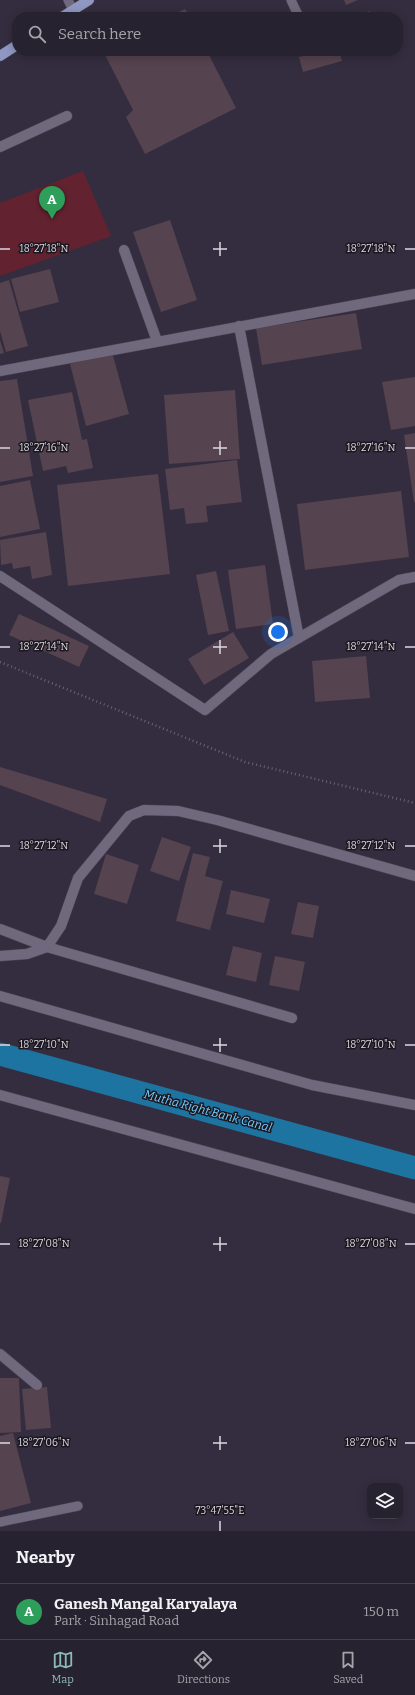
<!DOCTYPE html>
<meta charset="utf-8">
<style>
:root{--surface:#27222f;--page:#2f2a37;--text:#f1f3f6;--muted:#a4a4aa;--line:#433f4b;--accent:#8bbbb9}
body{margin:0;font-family:Bitter,serif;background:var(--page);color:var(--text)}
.controls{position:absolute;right:12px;bottom:12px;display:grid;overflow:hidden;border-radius:8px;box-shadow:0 2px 10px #0003}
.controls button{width:36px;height:36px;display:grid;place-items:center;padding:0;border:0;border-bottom:1px solid var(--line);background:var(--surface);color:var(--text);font:20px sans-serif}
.you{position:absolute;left:278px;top:632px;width:14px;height:14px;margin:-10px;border:3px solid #fff;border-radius:50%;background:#1a73e8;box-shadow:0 0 0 6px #1a73e833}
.badge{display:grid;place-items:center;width:26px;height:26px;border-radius:50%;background:var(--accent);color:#fff;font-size:13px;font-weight:700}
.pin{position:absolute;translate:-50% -33px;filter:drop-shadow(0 1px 2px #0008)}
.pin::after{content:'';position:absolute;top:21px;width:14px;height:12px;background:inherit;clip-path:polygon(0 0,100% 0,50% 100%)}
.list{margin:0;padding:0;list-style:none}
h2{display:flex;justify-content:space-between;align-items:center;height:52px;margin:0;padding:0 16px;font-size:17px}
h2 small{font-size:13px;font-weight:400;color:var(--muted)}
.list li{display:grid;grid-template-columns:26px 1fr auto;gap:12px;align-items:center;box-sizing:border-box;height:56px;padding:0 16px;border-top:1px solid var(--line)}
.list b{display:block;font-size:15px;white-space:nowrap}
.list p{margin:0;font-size:13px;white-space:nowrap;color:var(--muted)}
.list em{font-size:13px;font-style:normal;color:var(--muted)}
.icon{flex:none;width:22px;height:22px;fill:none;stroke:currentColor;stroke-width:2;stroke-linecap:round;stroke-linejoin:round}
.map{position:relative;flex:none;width:415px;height:1531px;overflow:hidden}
.search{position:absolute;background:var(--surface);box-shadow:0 2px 10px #0003;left:12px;right:12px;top:12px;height:44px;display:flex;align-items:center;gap:10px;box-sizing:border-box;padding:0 14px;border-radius:16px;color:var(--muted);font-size:15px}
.sheet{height:108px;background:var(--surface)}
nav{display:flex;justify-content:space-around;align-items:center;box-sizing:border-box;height:56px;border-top:1px solid var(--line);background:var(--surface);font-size:11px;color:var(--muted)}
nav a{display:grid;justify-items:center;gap:2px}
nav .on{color:var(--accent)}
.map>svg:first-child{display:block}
</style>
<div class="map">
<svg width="415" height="1531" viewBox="0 0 415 1531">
<rect width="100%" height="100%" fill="#342d3f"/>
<path fill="#632230" d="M83 171 111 236 0 276V203Z"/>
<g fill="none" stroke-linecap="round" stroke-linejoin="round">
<path stroke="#1d74a0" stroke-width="23" d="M0 1054 415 1168"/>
</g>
<path fill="#55434f" d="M344 0H358L346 5Z
M185 9 190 17H169Z
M370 11 372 17H351Z
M103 51H207L236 108 145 154 126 117 133 110Z
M310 51H339L342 61 303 72 299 57 311 54Z
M170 220 197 300 161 312 133 232Z
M50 269 59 302 20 312 11 279Z
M9 280 28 346 6 352 0 331V283Z
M356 313 362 349 262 365 256 328Z
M0 340 4 353 0 354Z
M112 352 129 414 86 426 70 364Z
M415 377V426L391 430 382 382Z
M17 379 33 476 0 482V381Z
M235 390 240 459 169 464 164 395Z
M72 392 82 440 87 439 93 468 68 473 66 466 43 471 28 400Z
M415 433V502H414L404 435Z
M237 460 242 502 206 506 208 522 186 524 184 508 170 510 165 469Z
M158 474 170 574 68 586 57 485Z
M30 480 40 529 0 537V486Z
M401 491 409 557 305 570 297 504Z
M46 532 52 575 32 579 30 566 13 569 12 563 1 565 0 540Z
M265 565 273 624 236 629 228 570Z
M216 571 229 631 208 635 196 575Z
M19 614 89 646 79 667 9 635Z
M233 632 249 658 204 685 188 659Z
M366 656 370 698 315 702 312 661Z
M0 767 107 799 100 822 0 785Z
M162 837 191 847 179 881 150 871Z
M193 853 210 857 205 876 223 881 210 930 176 921Z
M106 854 139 865 127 904 94 894Z
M231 890 270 899 264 923 226 914Z
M298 902 319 906 313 938 291 934Z
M233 946 262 953 256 982 226 975Z
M275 956 305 962 299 991 269 985Z
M0 1176 10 1178 1 1223H0Z
M0 1378H19L21 1432 0 1433Z
M47 1387 51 1428 26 1430 22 1389Z
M13 1433 31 1503 0 1511V1436Z"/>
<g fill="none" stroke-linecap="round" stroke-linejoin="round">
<g stroke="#4e4856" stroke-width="10">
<path id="lane" d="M68 0 73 10
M291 0 299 17
M0 1522 78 1506"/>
</g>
<g stroke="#4e4856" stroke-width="11">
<path id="street" d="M0 147 67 116
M124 250 157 341
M239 326 299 638
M0 371 415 294
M0 576 205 710 271 654 399 580 415 577
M0 929 47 947 292 1018
M0 956 27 954 47 947 61 926 78 878 129 816 144 810 178 811 217 820 415 876
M0 996 312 1085 415 1105
M0 1095 415 1209
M0 1354 37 1385"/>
</g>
<g stroke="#4e4856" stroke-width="11">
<path id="primary" d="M62 17 89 0
M0 56 17 45"/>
</g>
<path stroke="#696372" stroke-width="2.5" stroke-dasharray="1 3" stroke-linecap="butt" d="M0 662 245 762 415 803"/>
<use href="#lane" stroke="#70687c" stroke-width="9"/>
<use href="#street" stroke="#70687c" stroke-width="10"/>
<use href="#primary" stroke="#8f97c3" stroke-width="10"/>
</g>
<path fill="none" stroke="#ddd8e3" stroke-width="1.5" d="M220 242V256M0 249H10M213 249H227M405 249H415M220 441V455M0 448H10M213 448H227M405 448H415M220 640V654M0 647H10M213 647H227M405 647H415M220 839V853M0 846H10M213 846H227M405 846H415M220 1038V1052M0 1045H10M213 1045H227M405 1045H415M220 1237V1251M0 1244H10M213 1244H227M405 1244H415M220 1436V1450M0 1443H10M213 1443H227M405 1443H415M220 1521V1531"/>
<g text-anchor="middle" stroke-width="3" stroke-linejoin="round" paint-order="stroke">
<g font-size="12" font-style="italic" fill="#79cbfe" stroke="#1b171f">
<text transform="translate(208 1111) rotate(15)" y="4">Mutha Right Bank Canal</text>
</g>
</g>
<g font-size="10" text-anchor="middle" fill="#ddd8e3" stroke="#1b171f" stroke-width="3" stroke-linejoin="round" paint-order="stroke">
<text x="44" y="252">18°27'18"N</text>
<text x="371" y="252">18°27'18"N</text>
<text x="44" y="451">18°27'16"N</text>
<text x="371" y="451">18°27'16"N</text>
<text x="44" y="650">18°27'14"N</text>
<text x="371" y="650">18°27'14"N</text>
<text x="44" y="849">18°27'12"N</text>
<text x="371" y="849">18°27'12"N</text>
<text x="44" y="1048">18°27'10"N</text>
<text x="371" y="1048">18°27'10"N</text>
<text x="44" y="1247">18°27'08"N</text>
<text x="371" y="1247">18°27'08"N</text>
<text x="44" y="1446">18°27'06"N</text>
<text x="371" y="1446">18°27'06"N</text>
<text x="220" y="1514">73°47'55"E</text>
</g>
</svg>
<div class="controls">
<button><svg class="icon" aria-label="layers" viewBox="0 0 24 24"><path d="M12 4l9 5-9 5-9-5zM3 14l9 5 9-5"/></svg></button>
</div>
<div class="you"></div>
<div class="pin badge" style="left:52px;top:219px;background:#2e9e5b">A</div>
<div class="search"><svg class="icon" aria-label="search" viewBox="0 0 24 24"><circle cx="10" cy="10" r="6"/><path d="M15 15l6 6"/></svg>Search here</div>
</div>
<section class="sheet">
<h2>Nearby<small></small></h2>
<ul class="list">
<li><span class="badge" style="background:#2e9e5b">A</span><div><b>Ganesh Mangal Karyalaya</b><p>Park · Sinhagad Road</p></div><em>150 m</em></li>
</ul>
</section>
<nav>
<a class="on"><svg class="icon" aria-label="map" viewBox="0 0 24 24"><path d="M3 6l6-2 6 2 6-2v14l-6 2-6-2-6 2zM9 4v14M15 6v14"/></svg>Map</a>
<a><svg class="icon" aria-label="directions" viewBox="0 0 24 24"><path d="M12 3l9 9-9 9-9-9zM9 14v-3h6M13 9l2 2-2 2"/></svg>Directions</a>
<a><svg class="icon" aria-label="saved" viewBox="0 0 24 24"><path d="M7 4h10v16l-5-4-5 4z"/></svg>Saved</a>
</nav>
